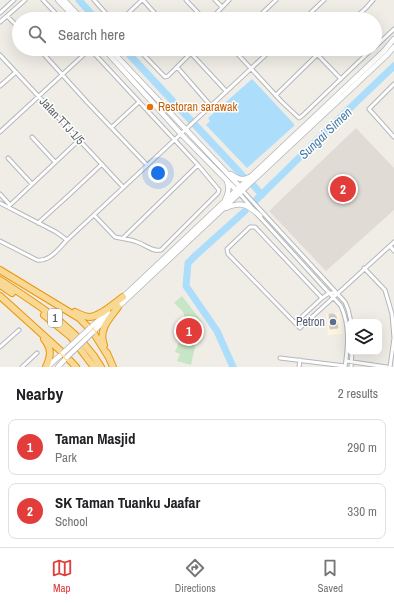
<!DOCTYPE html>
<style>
:root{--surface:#fff;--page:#f6f6f6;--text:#202124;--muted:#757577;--line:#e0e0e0;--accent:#e23c3b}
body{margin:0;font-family:"Archivo Narrow",sans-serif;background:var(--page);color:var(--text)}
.controls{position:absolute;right:12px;bottom:12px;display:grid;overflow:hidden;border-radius:8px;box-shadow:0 4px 16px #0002}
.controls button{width:36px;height:36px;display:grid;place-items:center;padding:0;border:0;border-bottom:1px solid var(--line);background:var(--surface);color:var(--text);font:20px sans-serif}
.you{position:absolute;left:158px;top:173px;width:14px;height:14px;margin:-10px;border:3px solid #fff;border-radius:50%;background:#1a73e8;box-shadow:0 0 0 6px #1a73e833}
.badge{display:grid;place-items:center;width:26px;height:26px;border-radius:50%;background:var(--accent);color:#fff;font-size:13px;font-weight:700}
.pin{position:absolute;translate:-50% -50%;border:2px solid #fff;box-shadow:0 1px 4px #0006}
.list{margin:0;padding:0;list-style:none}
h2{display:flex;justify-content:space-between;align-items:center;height:52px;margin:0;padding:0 16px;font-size:17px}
h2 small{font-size:13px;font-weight:400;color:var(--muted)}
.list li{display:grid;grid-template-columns:26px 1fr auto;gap:12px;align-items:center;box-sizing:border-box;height:56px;margin:0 8px 8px;padding:0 8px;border:1px solid var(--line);border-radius:8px}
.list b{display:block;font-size:15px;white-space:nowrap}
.list p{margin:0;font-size:13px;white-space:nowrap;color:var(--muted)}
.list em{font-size:13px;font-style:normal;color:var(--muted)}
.icon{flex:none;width:22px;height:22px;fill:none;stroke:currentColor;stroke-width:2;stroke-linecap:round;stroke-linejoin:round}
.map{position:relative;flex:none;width:394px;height:367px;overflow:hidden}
.search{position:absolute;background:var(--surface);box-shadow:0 4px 16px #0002;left:12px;right:12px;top:12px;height:44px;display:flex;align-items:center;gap:10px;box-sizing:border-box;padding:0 14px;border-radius:22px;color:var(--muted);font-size:15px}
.sheet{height:180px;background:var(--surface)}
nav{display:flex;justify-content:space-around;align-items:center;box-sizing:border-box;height:56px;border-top:1px solid var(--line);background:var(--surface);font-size:11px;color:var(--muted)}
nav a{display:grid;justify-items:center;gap:2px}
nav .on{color:var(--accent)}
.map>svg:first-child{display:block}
</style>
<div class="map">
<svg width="394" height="367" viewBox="0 0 394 367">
<rect width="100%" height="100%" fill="#f0ede7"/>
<path fill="#fdf4df" d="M339 312 342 334 328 335 326 314Z"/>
<path fill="#e0dcd5" d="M356 128 394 168V210L326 271 269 211Z"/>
<path fill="#c7e6c5" d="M182 296 202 322 196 333 195 347 191 365 177 361 180 354 175 352C179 343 188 321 183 312 181 309 177 306 174 303Z"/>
<path fill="#acdefb" d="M252 79 253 80 294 124V126L247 168 206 125 210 121 208 118Z"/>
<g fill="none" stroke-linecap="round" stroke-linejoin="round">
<path stroke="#acdefb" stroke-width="7" d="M79 0 96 19
M124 49 242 175
M254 186 262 195
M256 200 350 108 394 66
M233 367 217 331 186 286 188 263 196 255 245 211"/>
</g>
<path fill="#ccc8c4" stroke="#d4cfc5" d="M329 314H334L336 316 338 328 330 329Z"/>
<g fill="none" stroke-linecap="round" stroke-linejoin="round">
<g stroke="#b4b7bb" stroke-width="5">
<path id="street" d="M43 0 61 19
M94 0 111 19
M143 0 160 19
M186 0 204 19
M215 0 222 7
M0 13 14 0
M7 16 19 28
M122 19 142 0
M211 19 229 0
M256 19 276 0
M304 19 324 0
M354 19 366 8 373 0
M0 22 25 0
M375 47 394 29
M39 49 87 102 147 165
M90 49 198 165 219 190 218 193 161 250C152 252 146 245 137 242 130 239 123 239 115 237L94 215
M138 49 165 77 168 76 191 53
M187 49 226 91
M233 49 281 101 299 118 302 116 372 49
M312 49 341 79
M0 55 123 187
M177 67 211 106
M394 84 369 109 394 137
M0 86 16 72
M276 95 323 49
M112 127 139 102
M0 132 90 49
M32 137 55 162
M8 158 32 184
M243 191 345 302 348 309 351 322
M0 194 10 205
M240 194 252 208
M0 203 56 232 67 240
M8 207 79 140
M258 215 341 306C350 326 348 346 345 367
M38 223 69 195 102 164
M123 238 198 165
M0 241 37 260C50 262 59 248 67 240L272 49
M390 246 394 251
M364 268 385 290 392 314 394 338 390 367
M322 298 255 227H250L227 249 228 254 300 328 394 242
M295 323 322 298 329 293H336
M0 347 19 330
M280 358 345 366
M346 361 387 367
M22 367 37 353
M299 367 300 360
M351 367 352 352"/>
</g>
<g stroke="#b3b6bb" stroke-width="6">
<path id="secondary" d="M58 0 76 19
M64 0 82 19
M104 49 181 134 239 193
M110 49 242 189
M231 174C236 178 243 181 249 177
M225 200C228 194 230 188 227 182
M226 208C242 201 248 205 260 216
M122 298 384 51 394 39
M116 309 387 55 394 47
M90 328 108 312
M93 332 109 316
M47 367 63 353
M58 367 67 357"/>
</g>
<g stroke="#ec960b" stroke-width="8">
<path id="highway" d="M0 270 79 318 93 332 108 356
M0 280C35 303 80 330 101 367
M0 285 12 293
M0 296 63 353 76 367
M75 312C79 314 85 317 90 317 102 316 114 303 123 297
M44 315 71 337 94 367
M44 339C52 349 51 356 46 367
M104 345C98 330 109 319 118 307
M107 353 113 367"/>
</g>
<use href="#street" stroke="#fff" stroke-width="3"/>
<use href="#secondary" stroke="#fff" stroke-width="4.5"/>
<use href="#highway" stroke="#f8d895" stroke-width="6"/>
<g stroke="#b3b6bb" stroke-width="6" stroke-linecap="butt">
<path id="secondary-bridge" d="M63 353 90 328
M67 357 93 332"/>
</g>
<use href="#secondary-bridge" stroke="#fff" stroke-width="4.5"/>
</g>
<circle fill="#e8710a" stroke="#fff" stroke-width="1.5" cx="150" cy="107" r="4"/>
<circle fill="#5c6f8a" stroke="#fff" stroke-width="1.5" cx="333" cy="322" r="4"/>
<g text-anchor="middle" stroke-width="3" stroke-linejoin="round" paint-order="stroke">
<rect fill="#fff" stroke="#8e9194" stroke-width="1" x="48" y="309" width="14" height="18" rx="3"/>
<g font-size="11" font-weight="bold" fill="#5e6266">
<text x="55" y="322">1</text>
</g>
<g font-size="12" fill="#c56008" stroke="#fff" text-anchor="start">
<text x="158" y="111">Restoran sarawak</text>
</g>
<g font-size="12" fill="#5e6266" stroke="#fff">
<text transform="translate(62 121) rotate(47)" y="4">Jalan TTJ 1/5</text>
</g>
<g font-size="12" fill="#4e5e75" stroke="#fff" text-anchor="end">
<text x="325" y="326">Petron</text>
</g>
<g font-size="13" font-style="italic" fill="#457aa5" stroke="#fff">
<text transform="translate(325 133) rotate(-44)" y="5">Sungai Simen</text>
</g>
</g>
</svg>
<div class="controls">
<button><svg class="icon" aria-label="layers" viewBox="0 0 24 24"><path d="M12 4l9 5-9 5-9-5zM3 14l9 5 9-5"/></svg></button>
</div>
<div class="you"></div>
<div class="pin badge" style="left:189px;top:331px">1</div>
<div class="pin badge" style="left:343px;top:189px">2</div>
<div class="search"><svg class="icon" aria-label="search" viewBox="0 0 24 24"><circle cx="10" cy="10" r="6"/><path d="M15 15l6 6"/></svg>Search here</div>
</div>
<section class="sheet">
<h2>Nearby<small>2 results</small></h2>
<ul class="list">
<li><span class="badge">1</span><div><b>Taman Masjid</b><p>Park</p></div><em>290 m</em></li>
<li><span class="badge">2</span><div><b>SK Taman Tuanku Jaafar</b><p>School</p></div><em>330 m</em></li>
</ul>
</section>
<nav>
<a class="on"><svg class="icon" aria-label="map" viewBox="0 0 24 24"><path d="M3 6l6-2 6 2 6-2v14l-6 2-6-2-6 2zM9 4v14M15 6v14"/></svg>Map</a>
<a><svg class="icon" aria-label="directions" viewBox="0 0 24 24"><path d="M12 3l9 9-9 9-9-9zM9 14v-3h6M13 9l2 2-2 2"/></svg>Directions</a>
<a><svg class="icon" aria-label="saved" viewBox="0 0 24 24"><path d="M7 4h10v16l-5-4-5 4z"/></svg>Saved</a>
</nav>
